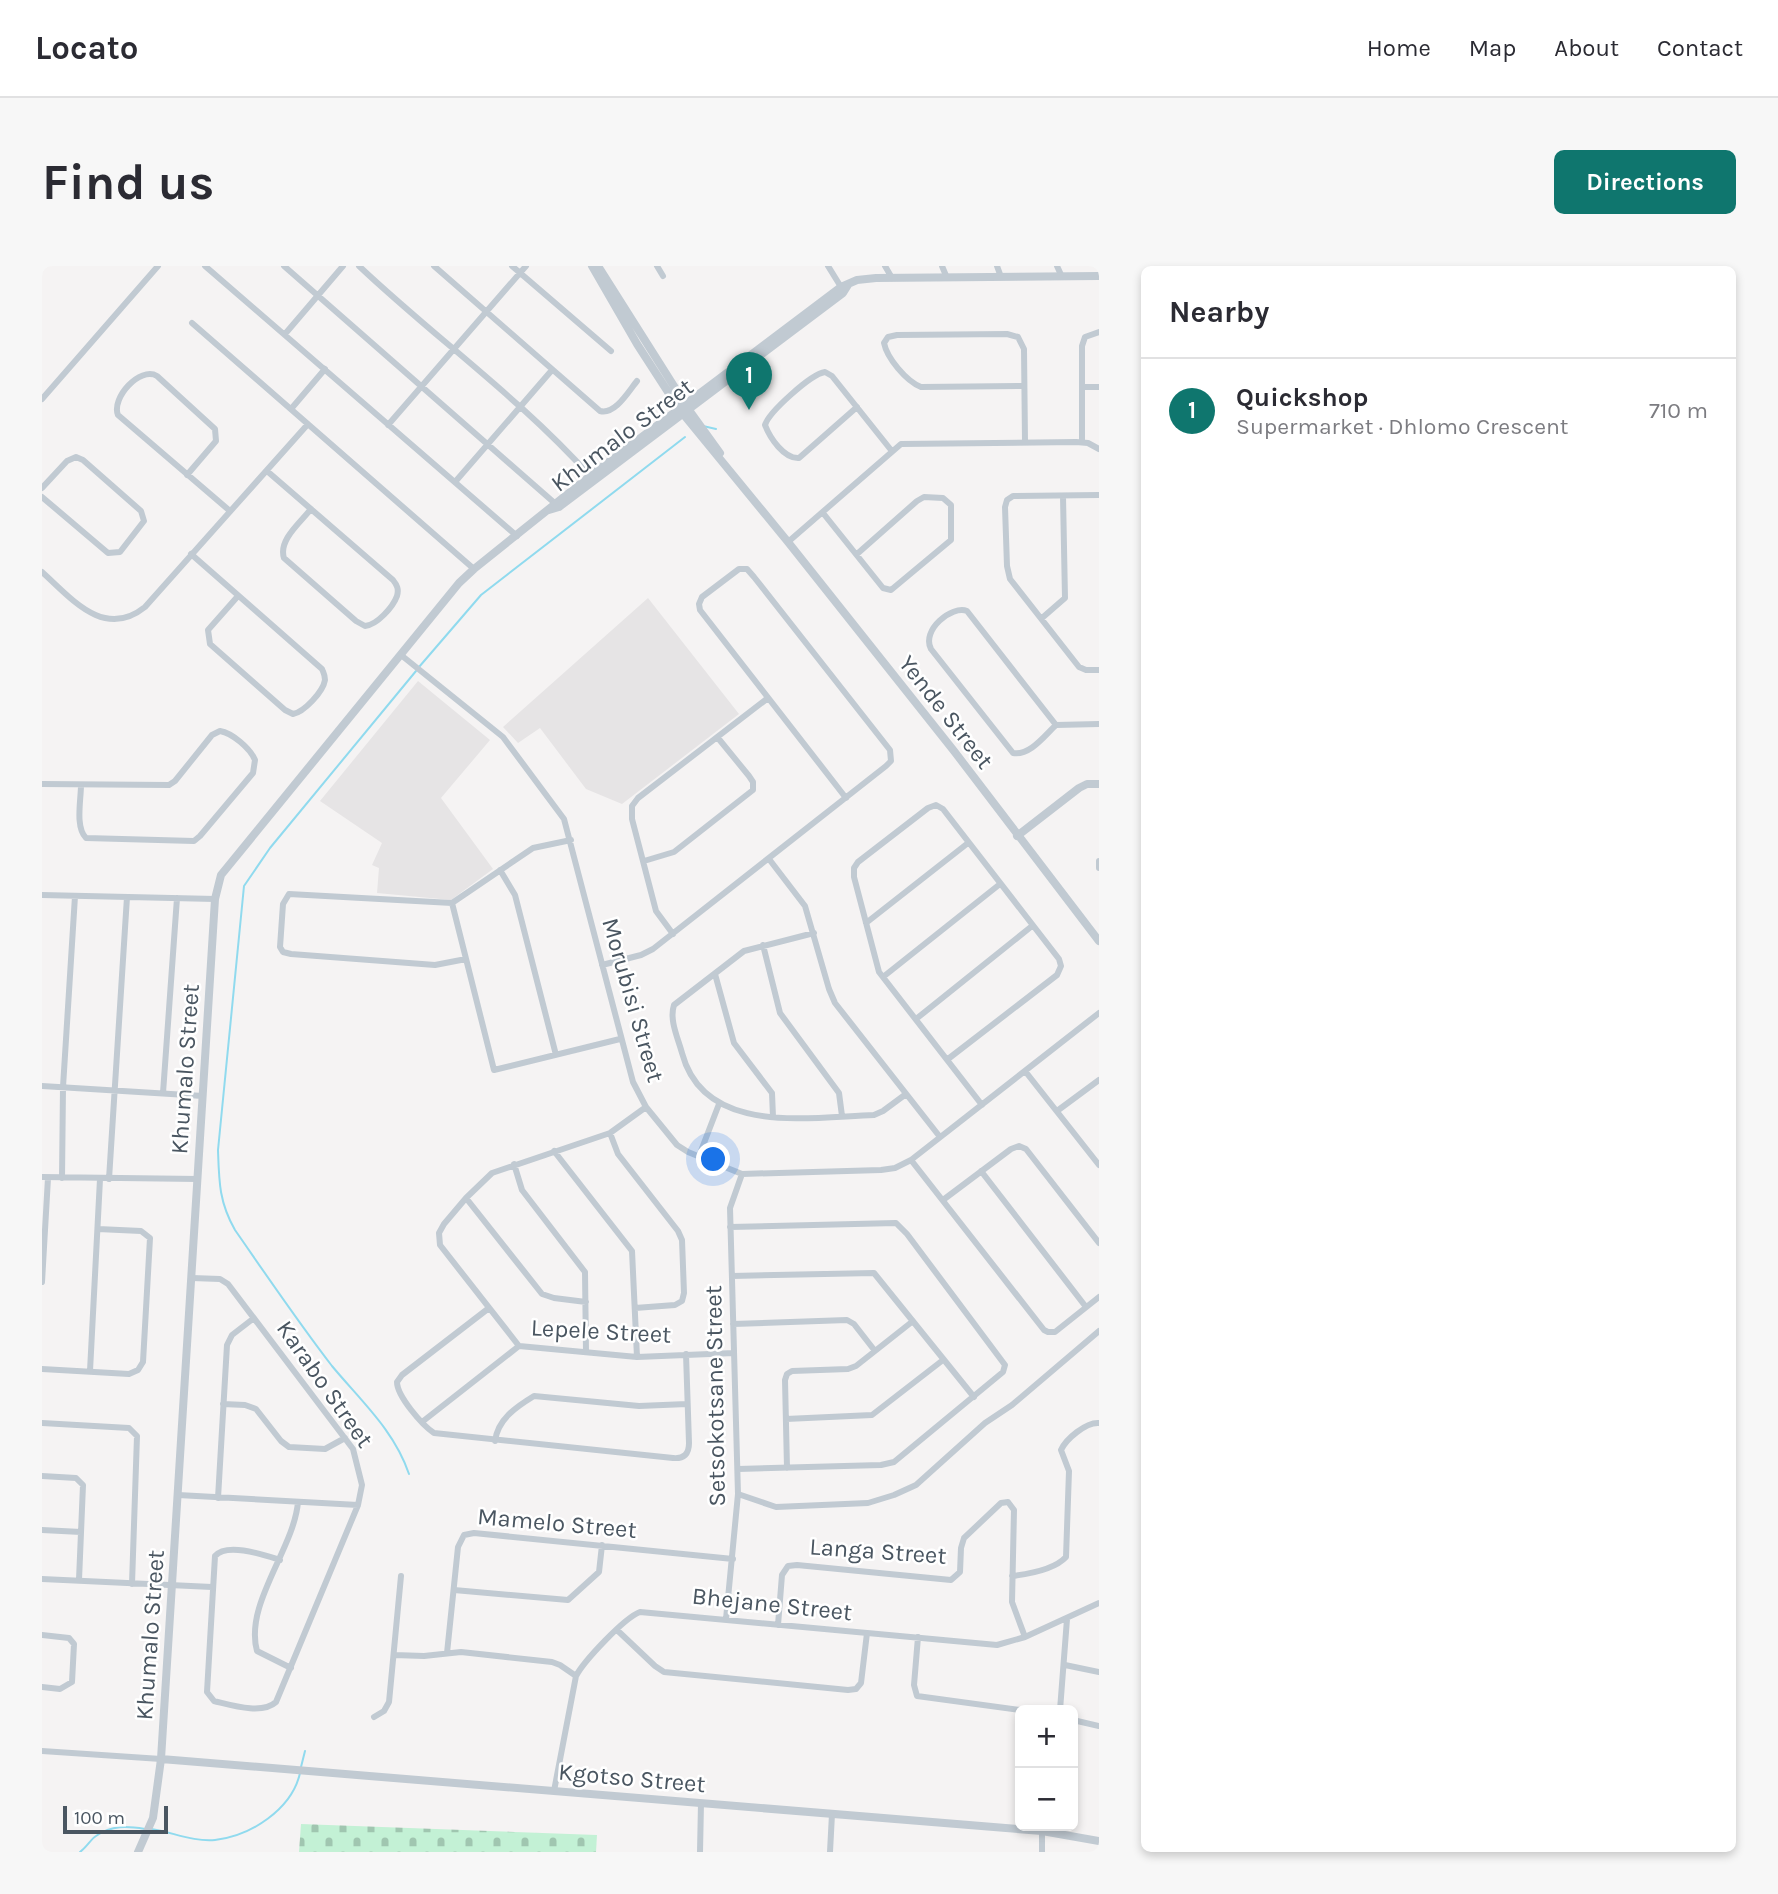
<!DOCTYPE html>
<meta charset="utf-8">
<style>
:root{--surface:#fff;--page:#f7f7f7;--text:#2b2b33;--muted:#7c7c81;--line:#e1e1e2;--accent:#0f766e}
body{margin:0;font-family:Karla,sans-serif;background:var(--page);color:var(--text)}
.controls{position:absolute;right:21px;bottom:21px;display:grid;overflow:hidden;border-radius:10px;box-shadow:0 4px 10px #0003}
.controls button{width:63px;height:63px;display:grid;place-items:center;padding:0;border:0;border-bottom:2px solid var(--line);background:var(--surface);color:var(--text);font:35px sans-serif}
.scale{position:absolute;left:21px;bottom:18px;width:105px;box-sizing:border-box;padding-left:7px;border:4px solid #4a5661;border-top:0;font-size:19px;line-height:24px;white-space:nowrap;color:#4a5661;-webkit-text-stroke:5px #fff;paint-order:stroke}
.you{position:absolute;left:672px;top:894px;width:24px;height:24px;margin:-18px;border:5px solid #fff;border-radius:50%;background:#1a73e8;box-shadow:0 0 0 10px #1a73e833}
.badge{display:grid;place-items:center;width:46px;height:46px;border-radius:50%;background:var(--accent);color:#fff;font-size:23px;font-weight:700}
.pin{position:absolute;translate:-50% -58px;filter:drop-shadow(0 2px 4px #0008)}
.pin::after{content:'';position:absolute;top:37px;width:24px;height:21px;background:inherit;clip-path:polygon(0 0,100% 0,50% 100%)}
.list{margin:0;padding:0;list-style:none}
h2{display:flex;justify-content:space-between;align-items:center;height:91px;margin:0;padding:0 28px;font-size:30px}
h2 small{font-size:23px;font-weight:400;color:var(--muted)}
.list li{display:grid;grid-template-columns:46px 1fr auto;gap:21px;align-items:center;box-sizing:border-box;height:105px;padding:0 28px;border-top:2px solid var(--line)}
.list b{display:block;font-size:26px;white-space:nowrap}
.list p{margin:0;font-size:23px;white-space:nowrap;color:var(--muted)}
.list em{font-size:23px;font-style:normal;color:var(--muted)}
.map{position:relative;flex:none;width:1057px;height:1586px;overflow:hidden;border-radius:10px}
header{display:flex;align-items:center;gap:42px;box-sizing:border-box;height:98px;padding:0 35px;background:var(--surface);border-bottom:2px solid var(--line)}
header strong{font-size:33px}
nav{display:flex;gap:38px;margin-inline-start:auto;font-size:24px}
.intro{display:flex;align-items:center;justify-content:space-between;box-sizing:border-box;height:168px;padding:0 42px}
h1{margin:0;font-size:49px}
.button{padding:18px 32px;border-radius:10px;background:var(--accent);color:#fff;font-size:24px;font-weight:700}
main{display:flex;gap:42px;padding:0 42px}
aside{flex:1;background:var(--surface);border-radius:10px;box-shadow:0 4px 10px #0003}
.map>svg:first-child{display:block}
</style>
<header>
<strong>Locato</strong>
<nav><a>Home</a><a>Map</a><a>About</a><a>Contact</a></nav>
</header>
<div class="intro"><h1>Find us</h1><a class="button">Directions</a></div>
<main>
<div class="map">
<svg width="1057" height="1586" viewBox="0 0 1057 1586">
<defs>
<pattern id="cemetery-stones" width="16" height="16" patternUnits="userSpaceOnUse" patternTransform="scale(1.75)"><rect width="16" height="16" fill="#c3f1d5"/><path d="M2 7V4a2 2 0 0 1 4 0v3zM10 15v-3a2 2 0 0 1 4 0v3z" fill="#a0c6b0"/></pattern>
</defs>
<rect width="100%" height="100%" fill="#f5f3f3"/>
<path fill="#e6e4e5" d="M606 332 697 448 580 538 544 523 498 462 476 477 461 461Z
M376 415 448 474 399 532 451 603 409 634 335 627 337 602 330 599 340 577 278 535Z"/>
<path fill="url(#cemetery-stones)" d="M259 1558 555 1569 554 1586H257Z"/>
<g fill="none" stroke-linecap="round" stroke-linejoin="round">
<path stroke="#90daee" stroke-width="2" d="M661 160 674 163
M377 401 439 329 643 171
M367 1208C352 1164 319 1135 290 1100 256 1056 225 1010 193 964 177 936 177 915 176 884L202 620 228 582 374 405
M259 1501 263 1485
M109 1563C130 1566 151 1576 173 1574 209 1570 250 1543 258 1507
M38 1586C45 1581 49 1573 54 1570 70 1559 85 1560 103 1563"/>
<path stroke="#c1cad2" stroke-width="6" d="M163 0 475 270
M242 0 516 240
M317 0C392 71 478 132 548 210
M392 0 558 145C573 149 586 126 595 115
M470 0 569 85
M615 0 621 10
M786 0 799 21
M843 0 850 12
M900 0 905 12
M955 0 959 11
M1015 0 1020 11
M150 57 432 303
M243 68 301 0
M982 120 879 121C864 115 845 92 842 77L846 71 855 69 965 68 976 71 982 83 983 176
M1040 121H1057
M0 133 116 0
M815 141 757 192C742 193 728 172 723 159 727 146 769 108 783 106L790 110 849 184
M249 143 283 103
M346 159 484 0
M1040 176V80L1043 71 1057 66
M225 205 351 314C355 319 357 323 355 330 351 341 335 359 323 360L314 355 242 292C236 274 259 256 269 243
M145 209 174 175 173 163 115 110C98 100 69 132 76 149L188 245
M413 216 510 104
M0 222 25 195 34 191 41 194 99 245 102 255 78 286 66 287 0 231
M1057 229 971 230 965 234 963 241 965 300 968 313 1037 401 1044 404H1057
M781 247 841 322 849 324 909 274V239L901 232 882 231 875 235 815 288
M746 276 859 178 1034 176 1046 177 1057 183
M149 288 280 403C282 408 283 409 283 414 281 426 262 446 251 448L243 444 168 378 166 364 196 330
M0 306C29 332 62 374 103 341L266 158
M1000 352 1023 332 1021 230
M359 389 461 471 522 553 591 816 604 841 635 879 646 886 700 908 839 904 853 902 869 894 1057 747
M1014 459 925 345C910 339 879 364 889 383L971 487C988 490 1003 469 1014 459L1057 458
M0 518 127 519 133 515 170 469 178 465C190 467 208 482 213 494L211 507 158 570 152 575 44 572C33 561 39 534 39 519
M727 593 763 640 787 723 793 737 898 871
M602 595 632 586 711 524V516L707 510 676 472
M1057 595V602
M458 604 473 629 514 789
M0 629 173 633
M410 637 247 628 241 638 238 681 241 686 249 688 393 699 424 693
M410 637 452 804 578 773
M410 637 491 582 529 574
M824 657 926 577
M772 667 702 685 632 739C627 754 636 772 640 787 662 870 766 851 832 849L841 845 864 828
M631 668 614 645 590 553V540L596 532 726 432
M721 679 738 747 797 827 800 850
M560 699 599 689 611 683 844 500 849 495 848 484 712 311 705 303H697L660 331 657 338 658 344 804 532
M673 708 692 777 730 827 731 851
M841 711 958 618
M874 753 990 660
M906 793 1015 709 1019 700 1017 693 901 543 894 539 886 542 816 596 812 602V611L837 706 940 839
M983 805 1057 899
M0 820 161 830
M121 827 135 632
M604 841 568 867 450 907 424 932 402 958 397 967 398 979 477 1080 595 1091 692 1087
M1015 845 1057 814
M568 867 576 888 636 965 640 974 642 1027 640 1035 633 1039 593 1042
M512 885 590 985 595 1091
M657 890 677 838
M869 894 1002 1064 1006 1066H1013L1057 1031
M472 898 480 924 543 1006 544 1086
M939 905 1044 1041
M0 911 156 913
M20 912 21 821 33 630
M67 913 85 631
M424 932 500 1028 512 1032 544 1036
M901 934 969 883 977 880 984 883 1057 977
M688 961 854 957 865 968 963 1099 961 1106 852 1196 839 1199 696 1203
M690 1010 832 1007 932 1131
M150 1012 178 1013 186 1018 311 1183 320 1219 316 1239 234 1436C220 1449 189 1439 172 1435L165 1426 173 1290C185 1276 222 1289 238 1294
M0 1016 6 912
M447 1042 360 1109 355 1116C355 1130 380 1159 392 1167L631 1192C642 1193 647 1188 647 1177L644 1088
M691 1058 805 1054 812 1058 833 1085
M0 1103 87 1108 96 1104 101 1096 108 972 99 965 56 963
M48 1105 58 913
M181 1138 203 1139 214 1143 239 1175 247 1181 283 1183 303 1172
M744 1153 830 1149 901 1094
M380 1156 477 1080
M0 1157 87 1162 95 1170 90 1318
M453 1175C456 1153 474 1141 492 1130L597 1140 645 1138
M745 1202 743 1114 745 1108 750 1105 806 1103 814 1100 871 1055
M0 1210 34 1212 41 1219 37 1314
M696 1228 734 1241 826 1237 852 1229 874 1219 943 1157 970 1139 1057 1065
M136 1229 316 1239
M176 1232 185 1079 190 1069 212 1052
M0 1264 39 1266
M970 1310C987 1308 1012 1304 1024 1291L1027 1205 1019 1184C1024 1173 1044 1156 1057 1157
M0 1313 170 1321
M412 1324 526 1334 557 1306 560 1279
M684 1353 696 1228 688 942 700 908
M736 1359 740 1309 746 1300 755 1299 909 1314 918 1306 919 1282 922 1272 959 1237 966 1236 972 1244 970 1336 983 1371
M575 1364 613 1400 622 1406 806 1424 814 1423 819 1417 825 1367
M0 1369 27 1372 32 1378 30 1416 18 1423 0 1421
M876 1371 872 1419 875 1430 978 1444
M405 1387 416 1281 422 1269 432 1267 691 1293
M352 1389 382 1390 419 1386 510 1396 518 1399 534 1410
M1023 1399 1057 1406
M249 1402 215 1385C202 1338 252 1283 256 1236
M1018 1444 1025 1353
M332 1451 342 1445 347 1436 359 1310
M1031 1454 1057 1460
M0 1485 119 1493
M512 1525 534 1410C542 1395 582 1352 598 1346L955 1379 983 1371 1057 1337
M658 1586 659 1537
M788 1586 790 1548
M1000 1586V1565"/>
<path stroke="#c1cad2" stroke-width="8" d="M550 0 595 78 637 143 746 276 912 485 1057 675
M556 0 647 144 678 187
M507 244 517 241 801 27 806 19
M975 570 1037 522 1045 518H1057
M119 1493 1000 1565 1057 1575
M96 1586 111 1552 119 1493 173 633 179 609 417 317 432 303 548 210 799 21 815 14 834 12 1057 10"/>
</g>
<g text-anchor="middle" stroke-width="5" stroke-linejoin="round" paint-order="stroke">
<g font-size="24" fill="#4a5661" stroke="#fff">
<text transform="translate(580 169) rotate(-37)" y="8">Khumalo Street</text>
<text transform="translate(904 446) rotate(52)" y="8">Yende Street</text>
<text transform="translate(591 734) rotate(74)" y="8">Morubisi Street</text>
<text transform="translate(143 803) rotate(-86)" y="8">Khumalo Street</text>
<text transform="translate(559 1065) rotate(3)" y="8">Lepele Street</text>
<text transform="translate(283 1118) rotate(55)" y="8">Karabo Street</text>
<text transform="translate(673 1130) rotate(-91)" y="8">Setsokotsane Street</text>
<text transform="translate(515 1257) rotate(5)" y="8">Mamelo Street</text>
<text transform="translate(836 1285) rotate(4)" y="8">Langa Street</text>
<text transform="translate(730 1338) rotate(6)" y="8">Bhejane Street</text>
<text transform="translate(108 1369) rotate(-86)" y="8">Khumalo Street</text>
<text transform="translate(590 1512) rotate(5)" y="8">Kgotso Street</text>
</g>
</g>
</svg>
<div class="controls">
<button>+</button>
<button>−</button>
</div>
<div class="scale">100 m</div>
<div class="you"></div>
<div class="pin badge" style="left:707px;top:144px">1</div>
</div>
<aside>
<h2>Nearby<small></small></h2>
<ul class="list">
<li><span class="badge">1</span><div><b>Quickshop</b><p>Supermarket · Dhlomo Crescent</p></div><em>710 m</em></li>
</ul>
</aside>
</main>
